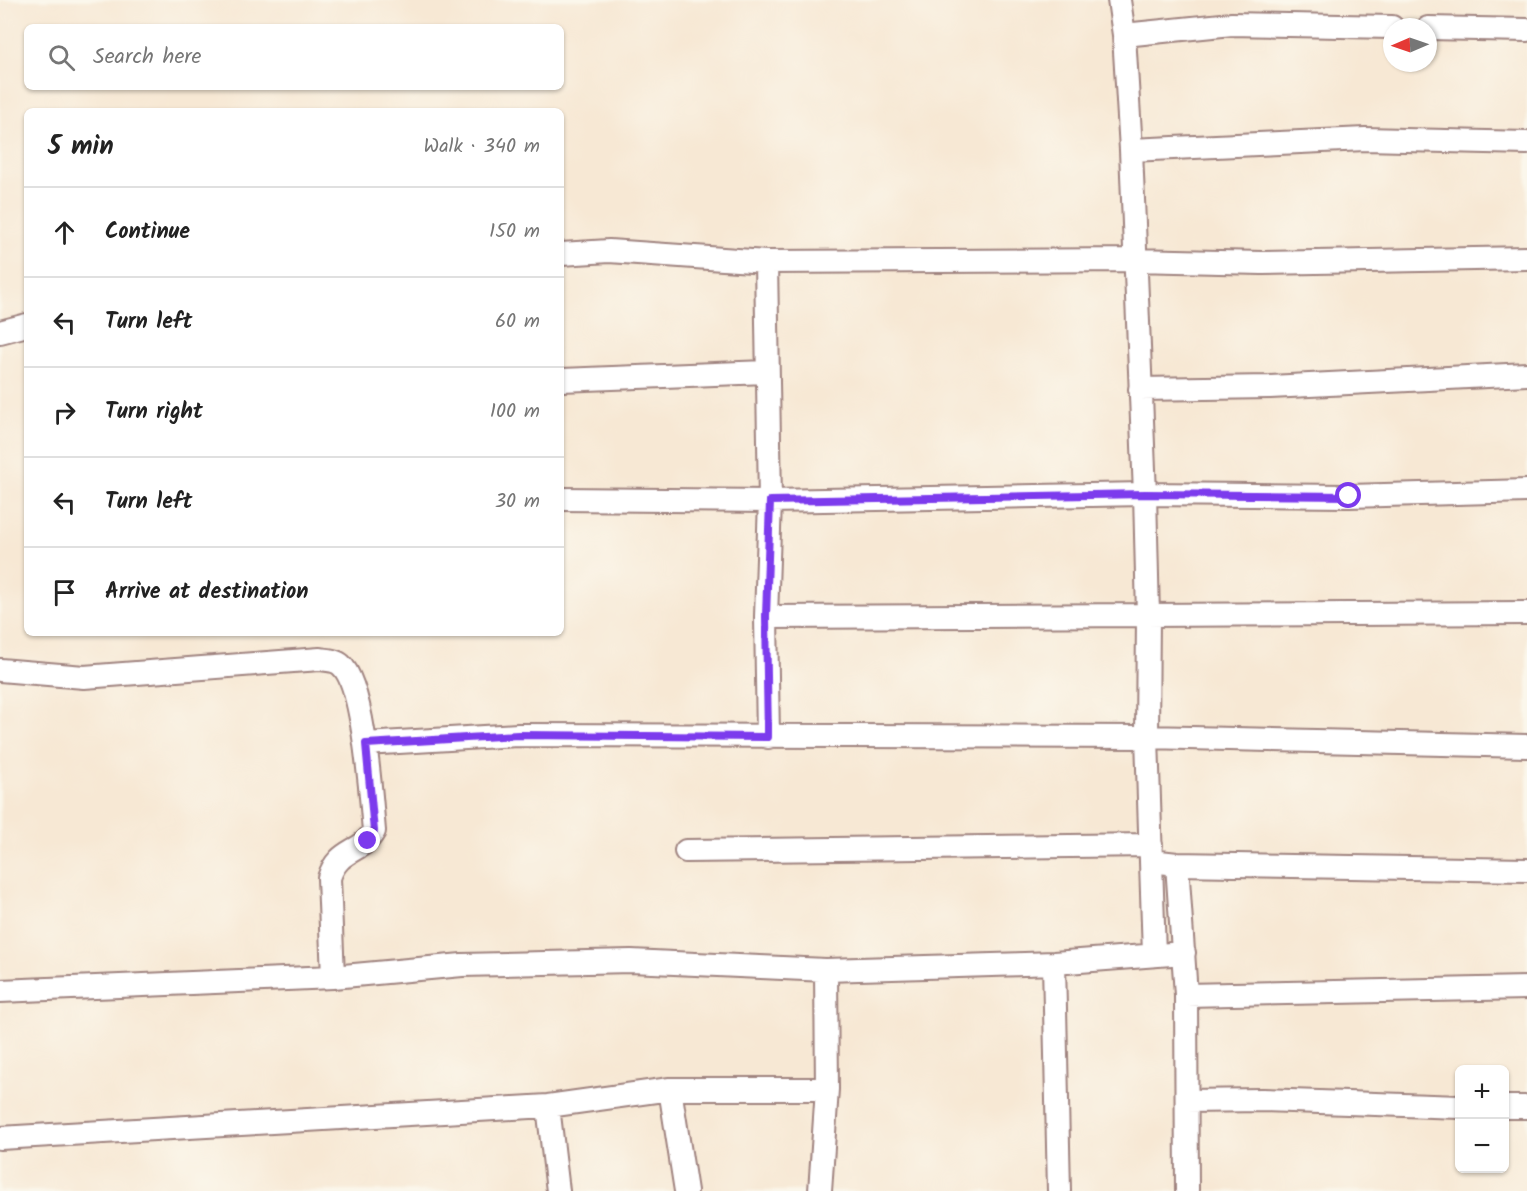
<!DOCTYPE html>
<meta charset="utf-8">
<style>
:root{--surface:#fff;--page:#f2f2f2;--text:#222;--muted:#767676;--line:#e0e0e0}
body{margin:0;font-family:Kalam,sans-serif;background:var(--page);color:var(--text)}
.controls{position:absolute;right:18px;bottom:18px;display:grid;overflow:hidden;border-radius:9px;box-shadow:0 2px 4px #0004}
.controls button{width:54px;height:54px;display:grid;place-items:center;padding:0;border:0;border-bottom:2px solid var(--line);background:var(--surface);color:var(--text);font:30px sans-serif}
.compass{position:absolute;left:1383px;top:18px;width:54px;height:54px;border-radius:50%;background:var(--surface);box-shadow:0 2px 4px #0004;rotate:268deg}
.stop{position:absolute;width:18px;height:18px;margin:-14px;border:4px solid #7c3aed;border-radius:50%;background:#fff}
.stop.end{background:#7c3aed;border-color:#fff;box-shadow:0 2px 6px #0008}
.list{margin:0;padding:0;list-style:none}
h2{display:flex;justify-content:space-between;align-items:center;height:78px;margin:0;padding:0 24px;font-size:26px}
h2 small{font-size:20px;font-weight:400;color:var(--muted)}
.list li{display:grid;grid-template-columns:39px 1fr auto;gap:18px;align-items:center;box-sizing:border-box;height:90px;padding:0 24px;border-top:2px solid var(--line)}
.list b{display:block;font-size:22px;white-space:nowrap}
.list em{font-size:20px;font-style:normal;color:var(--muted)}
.icon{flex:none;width:33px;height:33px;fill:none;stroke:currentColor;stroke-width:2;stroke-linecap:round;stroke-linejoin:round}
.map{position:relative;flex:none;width:1527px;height:1191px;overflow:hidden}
.search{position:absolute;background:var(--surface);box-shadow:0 2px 4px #0004;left:24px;top:24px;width:540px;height:66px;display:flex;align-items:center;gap:15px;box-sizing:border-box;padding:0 21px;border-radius:9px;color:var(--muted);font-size:22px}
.panel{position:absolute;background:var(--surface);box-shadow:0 2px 4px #0004;left:24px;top:108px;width:540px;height:528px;border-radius:9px}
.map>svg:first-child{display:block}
</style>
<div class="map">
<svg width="1527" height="1191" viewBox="0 0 1527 1191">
<rect width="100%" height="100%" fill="#fbf7ec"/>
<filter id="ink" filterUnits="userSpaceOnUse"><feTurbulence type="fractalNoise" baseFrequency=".0167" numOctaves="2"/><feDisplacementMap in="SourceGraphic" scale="12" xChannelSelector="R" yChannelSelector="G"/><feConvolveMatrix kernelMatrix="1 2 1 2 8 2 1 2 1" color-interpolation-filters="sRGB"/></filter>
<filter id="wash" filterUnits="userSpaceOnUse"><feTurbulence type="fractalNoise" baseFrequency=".008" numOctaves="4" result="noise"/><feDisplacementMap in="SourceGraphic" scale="24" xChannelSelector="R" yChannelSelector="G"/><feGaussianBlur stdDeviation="1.35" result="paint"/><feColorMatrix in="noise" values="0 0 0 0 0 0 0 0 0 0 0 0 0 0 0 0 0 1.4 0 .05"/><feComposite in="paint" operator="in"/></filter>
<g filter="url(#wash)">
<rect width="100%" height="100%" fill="#f7e8d4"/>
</g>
<g filter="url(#ink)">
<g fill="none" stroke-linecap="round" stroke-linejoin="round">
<g stroke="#a08480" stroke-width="26">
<path id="minor" d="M1119 0 1124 35 1131 150 1145 494 1148 616 1147 737 1154 955
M1428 28 1527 30
M1124 35 1232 24 1392 27
M1131 150 1365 139 1527 143
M561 254 609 251 766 262 770 501 766 617 768 737
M766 262 1134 260 1262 263 1527 258
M0 332 27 325
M561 380 766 372
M1140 389 1270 387 1527 374
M561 499 770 501 1145 494 1349 496 1527 491
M766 617 1527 613
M0 670 84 677 320 659C326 660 336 660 341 665 364 685 371 798 374 831 361 854 338 848 329 878L333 977
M365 744 518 735 1147 737 1527 746
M686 851 1151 845
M1151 861 1177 864 1527 870
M1177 864 1186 995 1187 1191
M1054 963 1059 1191
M0 991 333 977 462 965 631 961 826 970 1054 963 1184 953
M1186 995 1527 988
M670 1089 686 1191
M1187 1101 1262 1100 1460 1107
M548 1106 558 1191
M1504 1107H1527
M0 1138 548 1106 670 1089H827
M820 1191 827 1089 826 970"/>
</g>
<use href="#minor" stroke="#fff" stroke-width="22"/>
</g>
</g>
<g fill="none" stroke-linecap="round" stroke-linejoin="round" filter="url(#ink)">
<path stroke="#7c3aed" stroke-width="8" d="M368 841 374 831 366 744 518 735 768 737 766 616 770 501 1145 494 1349 496"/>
</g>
</svg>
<div class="controls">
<button>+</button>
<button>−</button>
</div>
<svg class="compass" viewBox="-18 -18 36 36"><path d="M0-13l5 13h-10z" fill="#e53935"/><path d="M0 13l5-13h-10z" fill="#767676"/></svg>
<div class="stop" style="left:1349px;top:496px"></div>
<div class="stop end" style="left:368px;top:841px"></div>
<div class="search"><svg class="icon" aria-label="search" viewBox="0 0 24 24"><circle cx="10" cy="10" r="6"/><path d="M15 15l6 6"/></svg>Search here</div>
<section class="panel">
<h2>5 min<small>Walk · 340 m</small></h2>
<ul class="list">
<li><svg class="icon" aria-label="ahead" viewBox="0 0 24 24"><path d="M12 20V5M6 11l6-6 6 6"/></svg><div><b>Continue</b></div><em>150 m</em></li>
<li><svg class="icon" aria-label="left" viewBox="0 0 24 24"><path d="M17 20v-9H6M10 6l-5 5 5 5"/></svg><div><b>Turn left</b></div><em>60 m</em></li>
<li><svg class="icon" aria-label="right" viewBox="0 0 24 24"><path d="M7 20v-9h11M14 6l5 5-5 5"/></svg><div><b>Turn right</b></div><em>100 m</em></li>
<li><svg class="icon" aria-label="left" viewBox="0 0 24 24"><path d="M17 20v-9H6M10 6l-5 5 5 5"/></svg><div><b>Turn left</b></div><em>30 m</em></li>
<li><svg class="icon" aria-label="arrive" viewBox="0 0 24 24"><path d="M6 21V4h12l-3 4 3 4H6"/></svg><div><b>Arrive at destination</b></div></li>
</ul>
</section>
</div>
